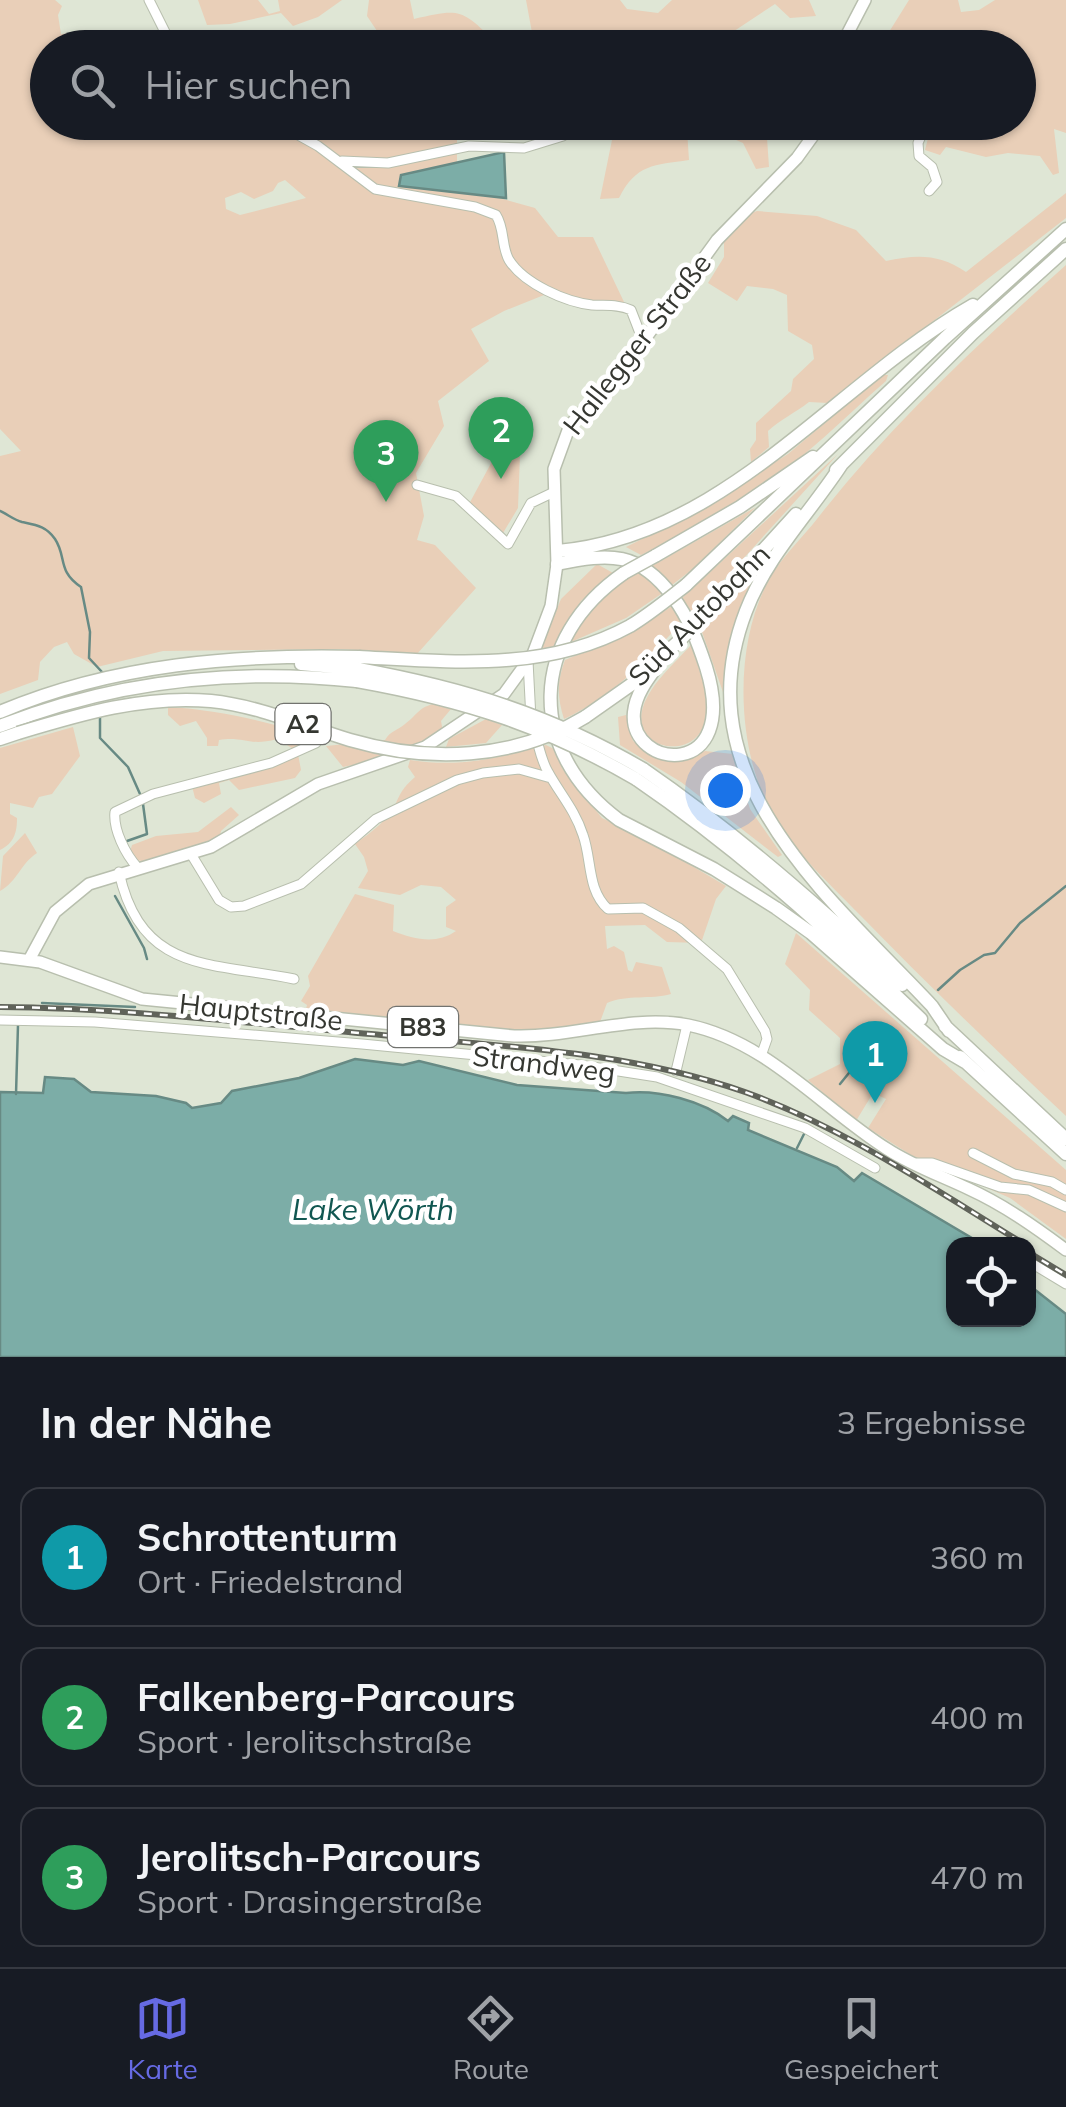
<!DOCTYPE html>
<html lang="de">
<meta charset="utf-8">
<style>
:root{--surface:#171b24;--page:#20242c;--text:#f1f3f6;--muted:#9ea1a6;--line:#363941;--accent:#666ae3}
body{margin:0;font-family:Mulish,sans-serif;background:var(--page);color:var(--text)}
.controls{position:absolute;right:30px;bottom:30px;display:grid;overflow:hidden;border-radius:20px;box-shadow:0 2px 8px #0004}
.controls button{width:90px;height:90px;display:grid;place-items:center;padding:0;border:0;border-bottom:2px solid var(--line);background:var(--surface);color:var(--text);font:50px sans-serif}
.you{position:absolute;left:725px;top:790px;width:35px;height:35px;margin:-25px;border:8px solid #fff;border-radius:50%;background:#1a73e8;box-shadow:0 0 0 15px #1a73e833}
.badge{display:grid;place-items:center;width:65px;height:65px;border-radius:50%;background:var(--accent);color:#fff;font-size:32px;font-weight:700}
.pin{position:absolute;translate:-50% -82px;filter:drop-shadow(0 2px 5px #0008)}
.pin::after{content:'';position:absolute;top:52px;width:35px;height:30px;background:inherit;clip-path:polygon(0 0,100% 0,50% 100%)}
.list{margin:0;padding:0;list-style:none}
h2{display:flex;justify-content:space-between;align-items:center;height:130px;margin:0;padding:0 40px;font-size:42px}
h2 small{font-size:32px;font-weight:400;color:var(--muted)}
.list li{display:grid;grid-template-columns:65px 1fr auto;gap:30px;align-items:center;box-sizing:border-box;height:140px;margin:0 20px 20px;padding:0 20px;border:2px solid var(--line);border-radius:20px}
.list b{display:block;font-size:38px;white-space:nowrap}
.list p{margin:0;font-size:32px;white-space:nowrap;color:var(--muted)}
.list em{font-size:32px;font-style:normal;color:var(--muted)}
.icon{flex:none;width:55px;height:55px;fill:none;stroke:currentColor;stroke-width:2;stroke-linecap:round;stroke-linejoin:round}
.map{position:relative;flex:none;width:1066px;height:1357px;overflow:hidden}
.search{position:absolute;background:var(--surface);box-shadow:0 2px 8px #0004;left:30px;right:30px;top:30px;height:110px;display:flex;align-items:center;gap:25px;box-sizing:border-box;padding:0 35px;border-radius:55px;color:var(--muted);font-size:38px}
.sheet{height:610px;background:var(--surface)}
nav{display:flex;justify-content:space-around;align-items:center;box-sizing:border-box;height:140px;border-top:2px solid var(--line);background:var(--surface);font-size:28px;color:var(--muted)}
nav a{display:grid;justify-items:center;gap:5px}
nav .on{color:var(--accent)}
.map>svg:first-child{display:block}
</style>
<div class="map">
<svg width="1066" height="1357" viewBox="0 0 1066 1357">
<rect width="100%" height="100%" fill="#dfe6d5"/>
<path fill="#e9cfb8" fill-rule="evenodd" d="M0 0H55L62 6 58 15 61 34 113 30 124 46 161 36 169 47 48 48V122H266L275 127 281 122 457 123V162L402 175 400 186 492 196 535 208 558 237H593L625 304 581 308 544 295 504 311 471 329 489 361 438 401 444 426 416 473 424 516 417 540 435 545 476 588 417 654 340 649 163 651 97 667 74 654 67 642 54 647 40 662 38 680 0 694V456L21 451 0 429ZM285 180 306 198 240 215 226 209 225 198 241 192 254 199 273 191 278 183Z
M198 0H258L269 14 280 11 278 0H342L318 17 293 26 281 13 230 24 207 25Z
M369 0H410L414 19C459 9 461 8 494 41L493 47H373L383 40 367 16Z
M526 0H620L627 9 658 13 672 0H809L816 16 790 18 775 4 710 47H566L533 38Z
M909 0H958L961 12 979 10 995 0H1066V133L1054 129 1059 173 1053 175 1040 156 1008 153 986 157 946 147 940 155 925 150 932 123 1018 122V48H879Z
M623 123H766L769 167 756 169 743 143 700 124 687 130 689 160C654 165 636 164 619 198L600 199 613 135Z
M1066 193V218L828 403 809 402C795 413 781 419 768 431L769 447 751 462 750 449 756 440V423L791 391 793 379 814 359 812 345 788 331 787 295 773 289 747 286 737 301 708 283 724 257V237L744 216 757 211 817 216 856 230 886 261C917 254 940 254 966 272Z
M1066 265V1116C996 1050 927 984 860 915 830 884 792 850 771 812 736 747 733 643 770 578 782 557 802 538 817 519 890 425 978 344 1066 265Z
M882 375H888L886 381C845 417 807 456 762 487 724 513 682 535 641 555L626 547 698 511 788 454Z
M502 443 520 454 518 508 503 533 469 504Z
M838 454 693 614 682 598Z
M756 507 694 568 672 585 652 566Z
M597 564 613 573 581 601 555 647 540 650 561 599Z
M639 573 653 579 664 592 626 618 571 642C586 614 609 585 639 573Z
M749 581 752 583 736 623 724 695 702 632Z
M672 606 681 623C646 661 612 697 564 719 557 697 557 681 565 660L634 631Z
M691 645C697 664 706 685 707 706 709 765 628 754 643 707 651 683 675 663 691 645Z
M433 704 451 709 441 721 443 732 390 757 343 767 326 746 385 740C391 730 397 731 405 724 417 715 418 708 433 704Z
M168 707C221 710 268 722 319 738L295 750 277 739C249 747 245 736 219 740L218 746H207V738L196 721 180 726 168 715Z
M626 715 633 741 662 759 685 760 705 751 733 754 750 809 782 855 778 857 681 782 620 745 618 717Z
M486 719 502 725 486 743 446 747 449 739Z
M73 727 80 756 52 794 39 797 33 808 10 803V814L17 818C17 833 14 843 0 850V748Z
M546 745 556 750 562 768 602 818 648 840 726 886 716 899 701 943 667 942 645 925 605 926 607 949 614 946 624 952 628 970 632 972 636 962 662 967 671 994C650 1000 628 994 607 1003L600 1022 555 1031 511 1032 306 1009 307 1005 301 1001 310 986 308 976 355 894 394 905 393 931C414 939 436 945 456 931L446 927V907L456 900 441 887 421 885 400 895 358 888 368 871 364 857 355 844C369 834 390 819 396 803 402 790 404 787 415 777L408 767 410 760C462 768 496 758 546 745Z
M298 754 301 770 295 778 239 790 229 780 219 783 221 794 204 803 195 798 192 786Z
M231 807 239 815 221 831 219 839 146 862 137 860 130 852 132 845 156 836 198 832Z
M25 833 37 853C19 865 19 880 0 891L3 856Z
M796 933 1066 1170V1239L1010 1198 911 1155 868 1128 886 1099 873 1093 856 1121 808 1080 840 1064V1038L809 1010 810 990 785 964Z"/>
<path fill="#7cada7" stroke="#678a84" stroke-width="2.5" d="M504 152 506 198 399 186 401 175Z
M355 1059 403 1065 419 1061 517 1085 626 1093C658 1089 703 1101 728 1121L733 1116 749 1123 748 1130 837 1167 854 1181 862 1173 982 1244H954V1320H1028L1029 1285 1066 1314V1357H0V1092L43 1093 45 1077 74 1079 91 1092 156 1096 186 1103 192 1108 221 1103 232 1091 299 1078Z"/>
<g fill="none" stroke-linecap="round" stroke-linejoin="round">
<path stroke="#678a84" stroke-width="2.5" d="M0 511C7 514 14 520 22 522 36 525 46 526 55 539 67 557 57 571 81 587L90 632 89 658 102 672
M100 714V738L128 767 140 794
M127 841 147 834 143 804
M115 896 144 948 147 959
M938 990 960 970 984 955 995 953 1020 923 1066 886
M42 1003 135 1007
M840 1084 870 1047 883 1038
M16 1094 18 1025
M797 1148 804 1134"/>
<g stroke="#b8bfae" stroke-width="11">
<path id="minor" d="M149 0 173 48
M275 122 318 146 375 189 475 207 496 215C505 229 501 246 509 260 524 284 566 302 592 305 606 306 618 304 631 310L643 341
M927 122 918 143 919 156 932 167 937 182 929 191
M342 161 388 163 469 146 524 148 563 136 581 122
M417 485 456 496 508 544 531 503 554 492
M528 661 531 719
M535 734C539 746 541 760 548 772 560 794 575 810 583 835 592 860 587 890 608 909L643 908 679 928 727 969 765 1031 767 1039 761 1056
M191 854 219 900 231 907 244 906 301 884 376 819 457 780 483 773 519 769 551 778
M138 868C125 854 113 829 115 812L153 794 271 763 316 743
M119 872C141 974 212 962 294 979
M0 1020 95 1022 362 1044 580 1065 657 1077 805 1128 875 1168
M676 1071 687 1025
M973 1153 1014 1174 1052 1182 1066 1190
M917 1163H932L1000 1187 1029 1190 1066 1207
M1028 1261 1066 1284"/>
</g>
<g stroke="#b8bfae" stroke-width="14">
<path id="major" d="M840 48 865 0
M0 957 40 962 142 999 514 1036C572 1038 631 1014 688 1025 767 1041 822 1108 887 1149 913 1166 942 1176 969 1189 1004 1205 1035 1227 1066 1250
M29 960 55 912 89 884 211 847 318 784 425 747 504 694 533 654 551 606 557 564 554 469 570 425 626 365 717 240 797 158 823 122"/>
</g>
<g stroke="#b8bfae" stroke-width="15">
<path id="highway" d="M842 464C810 513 767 556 746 611 681 779 830 897 932 1006L949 1031
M836 470 973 333 1066 249
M558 551C727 536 834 384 973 305
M655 556 740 507 813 457
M557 564C610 553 639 551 673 597 689 618 698 643 706 667 742 782 628 770 634 712 636 691 652 674 663 658
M624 573C529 639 525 750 619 820L714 869 776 908 811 933 943 1049 965 1062
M686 585 945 338 1066 229
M703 616 796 514
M301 664 358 669
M0 712C113 664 238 654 359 657
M585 717 632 684 680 640
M0 726C115 681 235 668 357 681
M0 739 18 733
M643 769C736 833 820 906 902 985
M636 779C740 850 830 932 921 1019
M945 1026 1066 1139
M960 1057 1066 1154"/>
</g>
<use href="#minor" stroke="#fff" stroke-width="9"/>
<use href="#major" stroke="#fff" stroke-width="11"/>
<use href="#highway" stroke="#fff" stroke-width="12"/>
<g stroke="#60635a" stroke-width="6">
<path id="rail" d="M0 1007C124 1008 247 1023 371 1034 496 1046 625 1050 745 1092 845 1128 934 1189 1024 1244
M1028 1252 1066 1275"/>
</g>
<use href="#rail" stroke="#fff" stroke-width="2.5" stroke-dasharray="8" stroke-linecap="butt"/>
<g stroke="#b8bfae" stroke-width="15" stroke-linecap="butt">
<path id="highway-bridge" d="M624 573 655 556
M680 640 703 616
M359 657C452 662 546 672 630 626 650 614 668 599 686 585
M358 669C463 688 551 715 643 769
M357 681C463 700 543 725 636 779
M18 733C81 714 144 695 211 701 259 706 304 726 350 740 429 763 514 760 585 717"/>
</g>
<use href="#highway-bridge" stroke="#fff" stroke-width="12"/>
</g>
<g text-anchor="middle" stroke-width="9" stroke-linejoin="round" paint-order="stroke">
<g fill="#fff" stroke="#72736f" stroke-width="2.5">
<rect x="275.5" y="704" width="55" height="40" rx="8"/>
<rect x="388" y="1007" width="70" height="40" rx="8"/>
</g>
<g font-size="25" font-weight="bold" fill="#353731">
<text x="303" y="733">A2</text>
<text x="423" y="1036">B83</text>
</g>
<g font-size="28" fill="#353731" stroke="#fff">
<text transform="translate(637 344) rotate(-52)" y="10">Hallegger Straße</text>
<text transform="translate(699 615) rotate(-45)" y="10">Süd Autobahn</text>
<text transform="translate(261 1012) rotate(6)" y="10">Hauptstraße</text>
<text transform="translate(544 1064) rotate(7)" y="10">Strandweg</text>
</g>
<g font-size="30" font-style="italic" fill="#115751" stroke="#fff">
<text x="373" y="1220">Lake Wörth</text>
</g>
</g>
</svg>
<div class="controls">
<button><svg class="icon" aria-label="locate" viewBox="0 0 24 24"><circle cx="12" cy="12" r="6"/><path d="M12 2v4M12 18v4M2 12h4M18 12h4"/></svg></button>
</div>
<div class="you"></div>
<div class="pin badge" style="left:875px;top:1103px;background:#0f9aa8">1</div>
<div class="pin badge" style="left:501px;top:479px;background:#2e9e5b">2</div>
<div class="pin badge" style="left:386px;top:502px;background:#2e9e5b">3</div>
<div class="search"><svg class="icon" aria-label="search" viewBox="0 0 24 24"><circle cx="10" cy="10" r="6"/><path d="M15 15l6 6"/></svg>Hier suchen</div>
</div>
<section class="sheet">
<h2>In der Nähe<small>3 Ergebnisse</small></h2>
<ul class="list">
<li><span class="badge" style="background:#0f9aa8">1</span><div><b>Schrottenturm</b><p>Ort · Friedelstrand</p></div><em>360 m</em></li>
<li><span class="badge" style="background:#2e9e5b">2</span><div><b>Falkenberg-Parcours</b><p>Sport · Jerolitschstraße</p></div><em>400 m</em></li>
<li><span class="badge" style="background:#2e9e5b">3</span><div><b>Jerolitsch-Parcours</b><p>Sport · Drasingerstraße</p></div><em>470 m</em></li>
</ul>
</section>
<nav>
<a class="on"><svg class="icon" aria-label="map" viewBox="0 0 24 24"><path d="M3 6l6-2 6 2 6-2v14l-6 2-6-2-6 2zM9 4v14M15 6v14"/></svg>Karte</a>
<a><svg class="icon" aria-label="directions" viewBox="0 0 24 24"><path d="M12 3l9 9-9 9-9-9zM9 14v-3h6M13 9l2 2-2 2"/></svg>Route</a>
<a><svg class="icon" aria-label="saved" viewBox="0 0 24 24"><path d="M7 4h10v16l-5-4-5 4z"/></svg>Gespeichert</a>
</nav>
